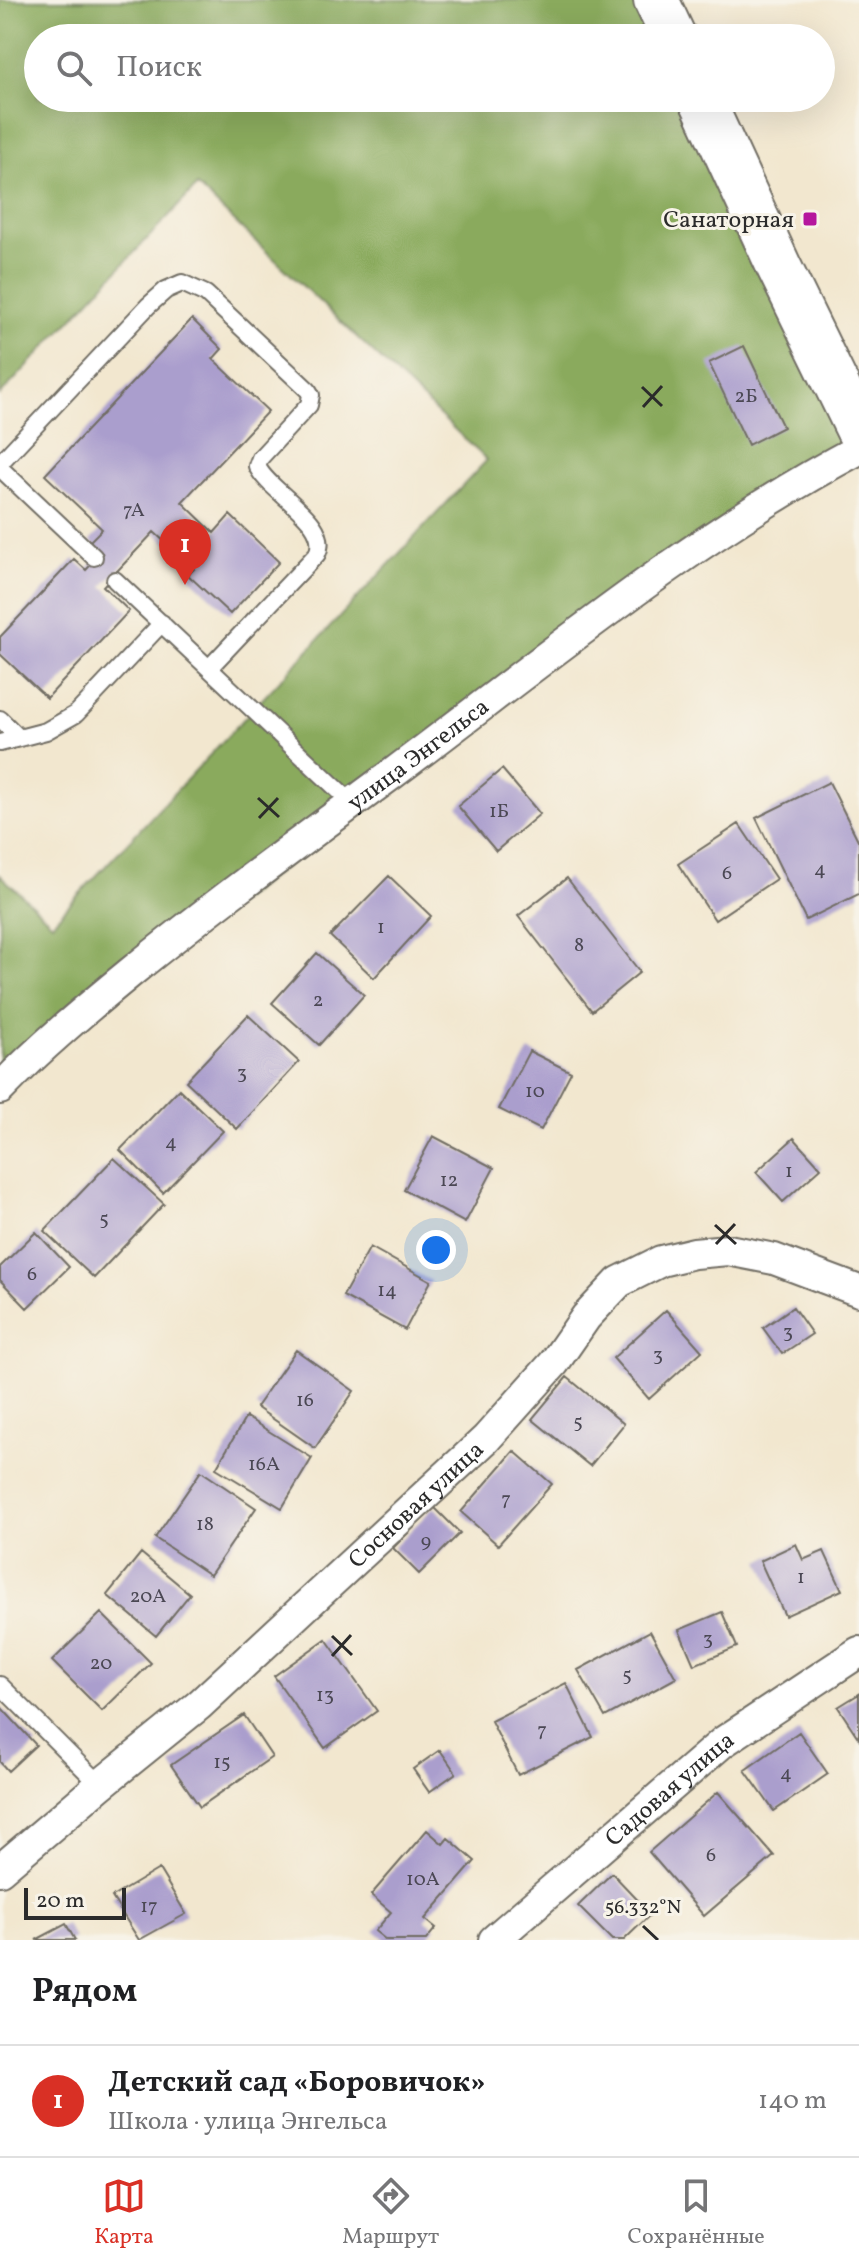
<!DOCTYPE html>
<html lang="ru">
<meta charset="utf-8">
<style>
:root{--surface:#fff;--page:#f2f2f2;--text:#202124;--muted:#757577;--line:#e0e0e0;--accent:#d93025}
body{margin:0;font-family:Vollkorn,serif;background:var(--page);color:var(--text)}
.scale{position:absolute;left:24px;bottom:20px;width:102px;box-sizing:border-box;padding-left:8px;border:4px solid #2b2b2b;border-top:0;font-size:22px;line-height:28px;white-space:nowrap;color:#2b2b2b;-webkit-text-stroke:6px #f7f3e8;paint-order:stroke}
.you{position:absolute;left:436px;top:1250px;width:28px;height:28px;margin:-20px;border:6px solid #fff;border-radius:50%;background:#1a73e8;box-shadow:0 0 0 12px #1a73e833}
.badge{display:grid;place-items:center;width:52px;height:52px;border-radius:50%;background:var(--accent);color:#fff;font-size:26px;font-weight:700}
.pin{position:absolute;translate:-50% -66px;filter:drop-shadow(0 2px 4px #0008)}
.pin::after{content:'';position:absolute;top:42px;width:28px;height:24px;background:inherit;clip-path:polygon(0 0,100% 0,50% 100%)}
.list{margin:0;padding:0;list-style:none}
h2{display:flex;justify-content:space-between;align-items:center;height:104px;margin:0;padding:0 32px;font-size:34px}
h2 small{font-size:26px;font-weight:400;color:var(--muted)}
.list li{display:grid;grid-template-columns:52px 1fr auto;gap:24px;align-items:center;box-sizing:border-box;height:112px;padding:0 32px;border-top:2px solid var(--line)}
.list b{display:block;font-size:30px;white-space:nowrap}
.list p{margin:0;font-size:26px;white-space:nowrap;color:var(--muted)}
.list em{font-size:26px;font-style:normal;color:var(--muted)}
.icon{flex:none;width:44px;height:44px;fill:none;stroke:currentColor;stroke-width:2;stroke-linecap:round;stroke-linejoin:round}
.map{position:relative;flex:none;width:859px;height:1940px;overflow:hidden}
.search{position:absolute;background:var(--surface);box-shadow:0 8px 32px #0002;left:24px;right:24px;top:24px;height:88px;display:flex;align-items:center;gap:20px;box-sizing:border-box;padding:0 28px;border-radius:44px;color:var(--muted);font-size:30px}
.sheet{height:216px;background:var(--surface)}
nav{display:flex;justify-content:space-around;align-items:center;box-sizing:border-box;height:112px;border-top:2px solid var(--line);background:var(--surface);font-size:22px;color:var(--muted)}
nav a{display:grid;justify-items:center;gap:4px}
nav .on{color:var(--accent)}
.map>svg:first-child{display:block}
</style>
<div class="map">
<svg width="859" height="1940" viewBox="0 0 859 1940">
<rect width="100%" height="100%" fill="#f7f3e8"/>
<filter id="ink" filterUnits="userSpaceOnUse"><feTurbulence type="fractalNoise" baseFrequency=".0125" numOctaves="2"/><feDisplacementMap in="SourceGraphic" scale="16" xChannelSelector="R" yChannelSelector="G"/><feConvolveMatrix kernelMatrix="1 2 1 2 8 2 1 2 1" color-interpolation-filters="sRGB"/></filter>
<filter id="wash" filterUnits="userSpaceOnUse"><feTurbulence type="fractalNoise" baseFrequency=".006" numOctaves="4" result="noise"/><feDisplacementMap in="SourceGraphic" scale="32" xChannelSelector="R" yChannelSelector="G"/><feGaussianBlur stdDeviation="1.8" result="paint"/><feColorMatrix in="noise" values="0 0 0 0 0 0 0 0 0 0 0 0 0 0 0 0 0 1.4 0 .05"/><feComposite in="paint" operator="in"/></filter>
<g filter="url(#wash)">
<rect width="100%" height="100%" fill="#f2e7cf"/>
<path fill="#8aaa5d" stroke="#5a6a44" stroke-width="2" d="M0 0H656L674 38H38V98H701L859 431 675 562 0 1089V875L52 923 487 460 197 186 0 395Z"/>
<g id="blocks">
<path fill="#aa9ecd" d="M192 319 222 349 213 359 268 411 182 502 214 533 230 515 279 562 230 614 188 575 194 569 154 532 103 586 129 611 47 698 0 654V637L74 559 86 570 102 553 90 541 102 529 45 475Z
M744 346 783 427 748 445 709 363Z
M502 769 540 814 496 851 458 806Z
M829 782 859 842V894L806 920 756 818Z
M739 824 776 879 715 920 678 864Z
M389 876 431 916 374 978 330 936Z
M567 878 640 972 592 1011 518 916Z
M317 953 364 995 319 1045 272 1003Z
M248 1015 299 1062 237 1129 186 1081Z
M529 1051 571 1072 541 1130 499 1109Z
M179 1089 223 1131 163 1193 120 1150Z
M433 1136 494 1168 465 1223 404 1190Z
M794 1138 821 1168 783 1202 756 1172Z
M114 1158 164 1204 94 1278 44 1231Z
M36 1232 69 1267 27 1308 0 1280V1267Z
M370 1247 431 1281 405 1330 343 1296Z
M793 1307 812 1334 782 1354 763 1328Z
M666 1310 702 1351 649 1399 613 1358Z
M296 1350 354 1391 315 1448 256 1407Z
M567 1377 624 1424 590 1466 532 1419Z
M246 1417 312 1458 282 1508 216 1468Z
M514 1451 552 1484 498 1545 461 1512Z
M201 1471 256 1508 210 1575 155 1538Z
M434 1507 460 1533 419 1574 393 1548Z
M796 1544 803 1560 824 1551 842 1590 785 1616 760 1561Z
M141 1553 190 1594 156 1636 107 1595Z
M722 1612 737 1647 694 1665 679 1630Z
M101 1613 151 1663 102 1711 52 1661Z
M650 1631 676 1678 605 1717 578 1670Z
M326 1639 377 1711 325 1748 274 1676Z
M566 1683 593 1737 518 1775 491 1721Z
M859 1694V1739L838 1707Z
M0 1706 36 1745 8 1771 0 1762Z
M244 1715 272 1757 200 1807 171 1765Z
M799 1732 828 1774 774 1811 745 1770Z
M440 1750 456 1773 429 1792 413 1769Z
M718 1792 774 1856 704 1916 649 1852Z
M427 1830 443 1844 448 1838 475 1861 425 1919 436 1928 426 1940H386L375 1931 391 1912 371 1895Z
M159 1869 186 1914 139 1940 112 1897Z
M612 1873 651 1914 624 1940H612L578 1906Z
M66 1924 75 1940H36Z"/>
</g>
</g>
<g filter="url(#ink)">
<use href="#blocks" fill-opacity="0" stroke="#716d64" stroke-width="2"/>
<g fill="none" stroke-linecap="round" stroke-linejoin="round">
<g stroke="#716d64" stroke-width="20">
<path id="service" d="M0 463 148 306 166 290 182 283 206 294 308 390 311 395 309 405 260 458 257 466C269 493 333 522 317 554L209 668
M0 468 94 557
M115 580 352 803
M0 719 18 737
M0 743 46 731 76 714 162 623
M0 1685 100 1785"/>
</g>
<g stroke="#716d64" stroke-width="34">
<g id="minor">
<path id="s1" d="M0 1089C40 1047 86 1009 131 972 216 903 304 839 392 774 543 661 691 538 859 449"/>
<path id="s2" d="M0 1870 100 1785 199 1705 486 1439 554 1363 586 1317 619 1282 661 1261 694 1253 728 1250 774 1259 859 1291"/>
<path id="s3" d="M494 1940 723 1742 859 1652"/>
</g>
</g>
<g stroke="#716d64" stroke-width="48">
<path id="secondary" d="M656 0 674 38
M701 98 779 267 859 431"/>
</g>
<use href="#service" stroke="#fff" stroke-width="16"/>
<use href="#minor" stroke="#fff" stroke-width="30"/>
<use href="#secondary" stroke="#fff" stroke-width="44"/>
</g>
</g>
<path fill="none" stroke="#2b2b2b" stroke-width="3" d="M642 387 662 406M643 407 662 386M258 798 279 817M259 818 278 798M715 1225 736 1244M716 1244 735 1224M332 1636 352 1655M332 1656 351 1635M643 1926 658 1940"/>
<rect fill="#b5179e" stroke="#f7f3e8" stroke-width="3" x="802" y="211" width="16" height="16" rx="4"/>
<g text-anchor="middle" stroke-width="6" stroke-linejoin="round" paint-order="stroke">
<g font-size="20" fill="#4b4854">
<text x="746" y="402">2Б</text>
<text x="134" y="516">7А</text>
<text x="499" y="817">1Б</text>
<text x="820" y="875">4</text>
<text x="727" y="879">6</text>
<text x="381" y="933">1</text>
<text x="579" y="951">8</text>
<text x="318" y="1006">2</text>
<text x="242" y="1079">3</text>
<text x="535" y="1097">10</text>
<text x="171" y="1148">4</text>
<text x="789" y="1177">1</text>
<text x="449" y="1186">12</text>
<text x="104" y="1225">5</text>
<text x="32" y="1280">6</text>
<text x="387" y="1296">14</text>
<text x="788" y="1338">3</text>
<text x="658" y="1361">3</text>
<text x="305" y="1406">16</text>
<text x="578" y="1428">5</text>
<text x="264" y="1470">16А</text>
<text x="506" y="1505">7</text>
<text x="205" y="1530">18</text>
<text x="426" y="1547">9</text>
<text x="801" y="1583">1</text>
<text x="148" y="1602">20А</text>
<text x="708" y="1645">3</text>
<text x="101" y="1669">20</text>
<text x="627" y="1681">5</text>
<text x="325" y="1701">13</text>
<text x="542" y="1736">7</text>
<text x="222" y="1768">15</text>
<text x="786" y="1779">4</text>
<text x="711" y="1861">6</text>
<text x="423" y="1885">10А</text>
<text x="149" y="1912">17</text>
</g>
<g font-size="24" fill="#2b2b2b" stroke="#f7f3e8" text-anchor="end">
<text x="794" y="227">Санаторная</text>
</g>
<g font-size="24" fill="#2b2b2b" stroke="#f7f3e8">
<text dy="8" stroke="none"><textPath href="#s1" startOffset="536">улица Энгельса</textPath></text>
<text dy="8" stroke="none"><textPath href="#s2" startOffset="554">Сосновая улица</textPath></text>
<text dy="8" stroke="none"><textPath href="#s3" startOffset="232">Садовая улица</textPath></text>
</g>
</g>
<g font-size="20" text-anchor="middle" fill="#2b2b2b" stroke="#f7f3e8" stroke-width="6" stroke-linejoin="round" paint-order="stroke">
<text x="643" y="1913">56.332°N</text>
</g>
</svg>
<div class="scale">20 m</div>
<div class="you"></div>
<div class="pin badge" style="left:185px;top:585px">1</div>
<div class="search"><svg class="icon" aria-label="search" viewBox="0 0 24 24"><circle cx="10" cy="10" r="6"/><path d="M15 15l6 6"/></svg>Поиск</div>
</div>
<section class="sheet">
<h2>Рядом<small></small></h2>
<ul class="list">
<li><span class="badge">1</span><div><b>Детский сад «Боровичок»</b><p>Школа · улица Энгельса</p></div><em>140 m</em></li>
</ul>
</section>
<nav>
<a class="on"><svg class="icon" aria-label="map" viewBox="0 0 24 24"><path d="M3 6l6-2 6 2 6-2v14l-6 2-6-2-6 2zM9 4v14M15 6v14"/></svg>Карта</a>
<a><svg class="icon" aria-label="directions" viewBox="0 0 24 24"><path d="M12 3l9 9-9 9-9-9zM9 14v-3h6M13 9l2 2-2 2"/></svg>Маршрут</a>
<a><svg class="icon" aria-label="saved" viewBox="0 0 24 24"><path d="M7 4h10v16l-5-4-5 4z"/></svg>Сохранённые</a>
</nav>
